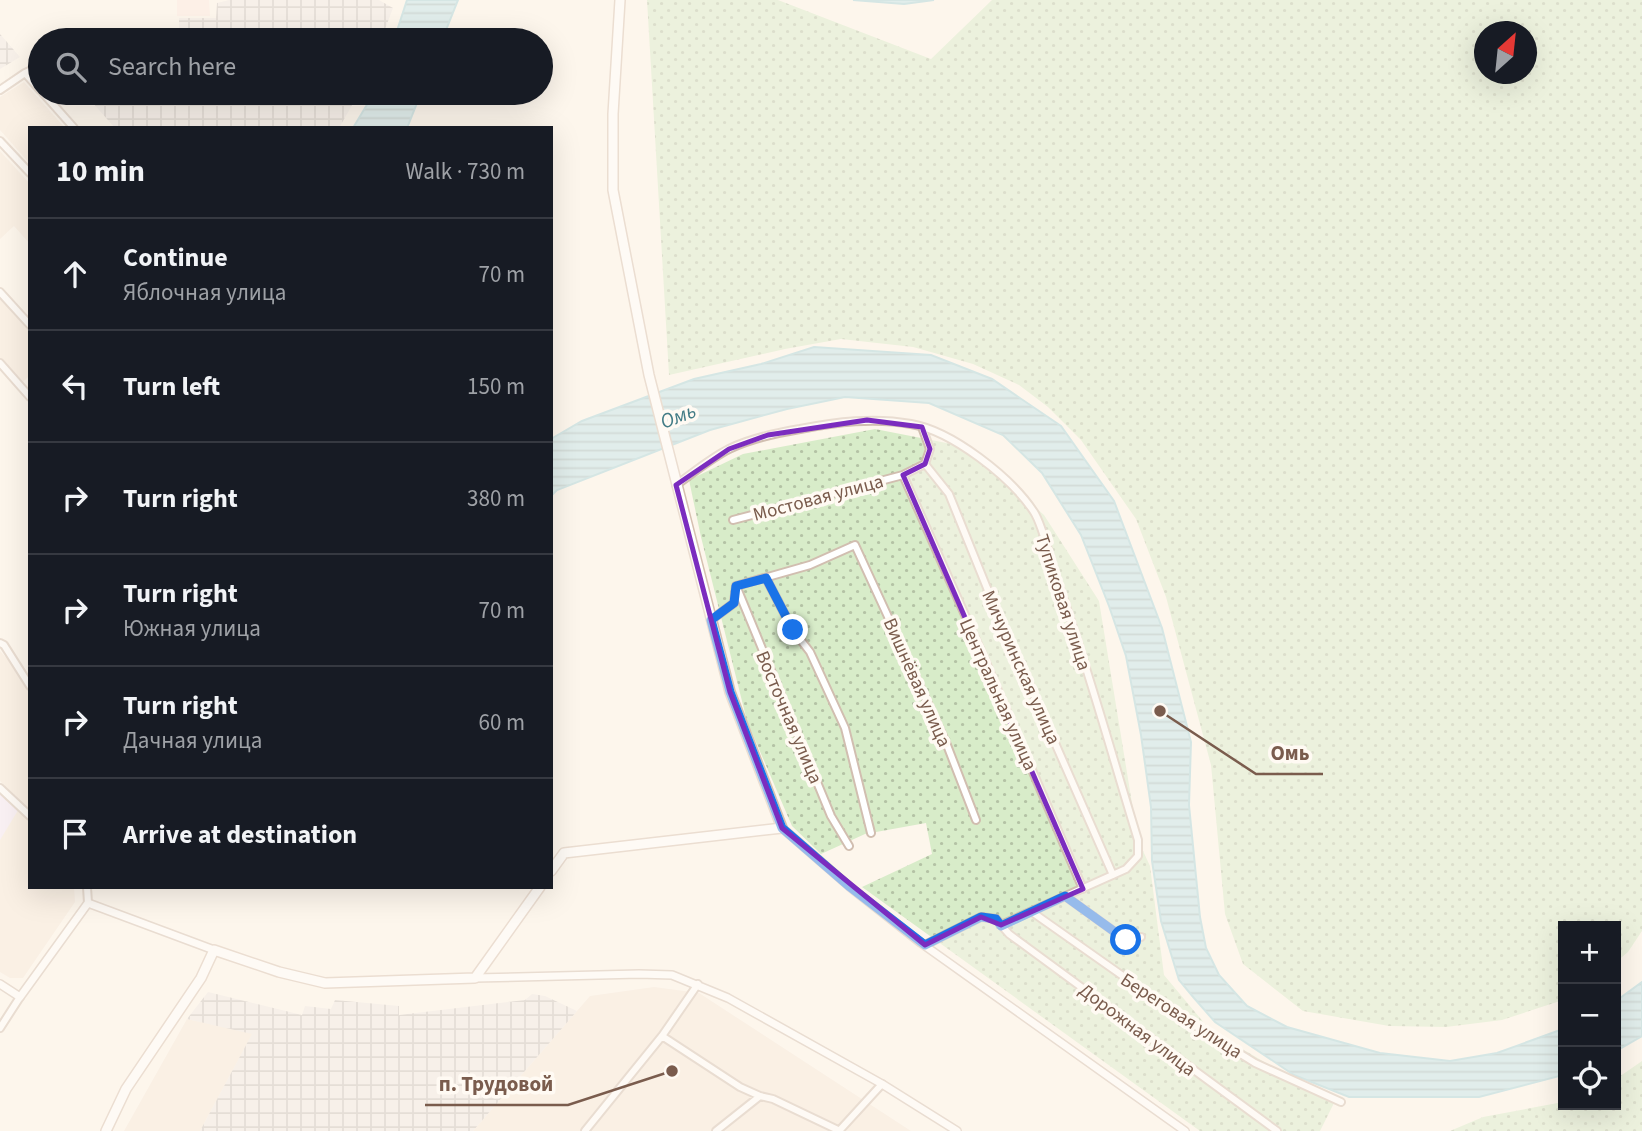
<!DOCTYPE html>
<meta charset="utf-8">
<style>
:root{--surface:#171b24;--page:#20242c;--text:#f1f3f6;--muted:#9ea1a6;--line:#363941}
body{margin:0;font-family:"Source Sans 3",sans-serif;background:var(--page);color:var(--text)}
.controls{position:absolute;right:21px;bottom:21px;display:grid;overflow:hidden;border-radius:0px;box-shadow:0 7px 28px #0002}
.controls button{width:63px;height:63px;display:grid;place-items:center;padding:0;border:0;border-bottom:2px solid var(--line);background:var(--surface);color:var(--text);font:35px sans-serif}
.compass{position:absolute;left:1474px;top:21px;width:63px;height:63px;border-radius:50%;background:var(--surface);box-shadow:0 7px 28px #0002;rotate:27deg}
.stop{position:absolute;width:21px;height:21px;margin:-16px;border:5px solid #1a73e8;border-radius:50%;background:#fff}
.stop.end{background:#1a73e8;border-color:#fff;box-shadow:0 2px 7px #0008}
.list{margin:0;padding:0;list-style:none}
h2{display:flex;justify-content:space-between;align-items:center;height:91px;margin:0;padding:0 28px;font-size:30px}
h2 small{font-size:23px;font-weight:400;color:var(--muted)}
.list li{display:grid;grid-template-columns:46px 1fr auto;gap:21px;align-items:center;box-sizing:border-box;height:112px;padding:0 28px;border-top:2px solid var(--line)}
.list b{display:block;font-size:26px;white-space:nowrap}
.list p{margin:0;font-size:23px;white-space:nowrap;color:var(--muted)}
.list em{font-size:23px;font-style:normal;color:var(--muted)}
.icon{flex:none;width:38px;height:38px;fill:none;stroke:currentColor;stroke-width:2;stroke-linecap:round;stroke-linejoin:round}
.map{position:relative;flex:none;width:1642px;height:1131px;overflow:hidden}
.search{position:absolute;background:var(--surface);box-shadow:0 7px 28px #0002;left:28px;top:28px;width:525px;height:77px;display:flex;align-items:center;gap:18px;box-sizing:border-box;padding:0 24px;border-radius:38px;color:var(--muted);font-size:26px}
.panel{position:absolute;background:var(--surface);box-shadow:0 7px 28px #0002;left:28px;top:126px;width:525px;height:763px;border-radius:0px}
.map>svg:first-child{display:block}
</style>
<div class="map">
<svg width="1642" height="1131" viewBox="0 0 1642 1131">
<defs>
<pattern id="industrial-grid" width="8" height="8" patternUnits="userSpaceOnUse" patternTransform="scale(1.75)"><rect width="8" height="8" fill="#efe9e4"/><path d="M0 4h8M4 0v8" fill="none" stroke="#c7c0bb"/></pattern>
<pattern id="park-dots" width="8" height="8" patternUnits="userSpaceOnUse" patternTransform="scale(1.75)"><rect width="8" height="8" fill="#d8ecc9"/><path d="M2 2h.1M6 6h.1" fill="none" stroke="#b4c2a5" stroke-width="1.8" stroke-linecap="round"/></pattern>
<pattern id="water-rules" width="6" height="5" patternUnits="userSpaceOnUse" patternTransform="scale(1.75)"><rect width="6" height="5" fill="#bfe3e8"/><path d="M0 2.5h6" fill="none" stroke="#a0bbbe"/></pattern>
</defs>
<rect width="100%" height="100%" fill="#fdf6ec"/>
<path fill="#f5e8da" d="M24 82 65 128H30V164L0 130V97Z
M0 151 30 184V244L14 226 0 239Z
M3 297 30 325V375L22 383 0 360V300Z
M0 651 22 675 30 688V887H74L75 902 23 978H10L0 972V793L20 807 24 804 0 781Z
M654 987 699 993 911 1131H473L590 996Z
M187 1019 253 1033 200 1131H124Z"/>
<path fill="#fde8e0" d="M177 0H209L210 16H177Z"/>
<path fill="url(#industrial-grid)" d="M229 0H379L393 8 381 40H179V18H216L217 3Z
M0 34 20 57 0 69Z
M84 93H183L188 95 192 93H359L339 128H115Z
M208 992 302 1015 305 1006 331 1009 335 1000 399 1006V1015L525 1000 532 994 545 996 577 1011 473 1131H200L252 1034 187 1019Z"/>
<path fill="#f3e8fa" d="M0 793 20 807 0 840Z"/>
<path fill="url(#park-dots)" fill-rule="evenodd" d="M647 0H778L931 59 992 0H1642V931L1628 952 1616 962V926H1563V1000L1502 1020 1446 1027 1389 1026 1303 1011 1243 964 1225 914 1211 765 1166 597 1136 519 1081 440 1048 407 1019 385 973 364 913 347 841 339 785 349 669 375ZM1484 32H1526V74H1484Z
M875 429 967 447 1044 515 1099 601 1138 840 1150 866 1164 975 1210 1030 1334 1103 1320 1131H1200L862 887 932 854 926 823 865 834 821 854 792 826 747 721 701 537 689 480 743 454Z
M1642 1061V1131H1450L1483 1117 1563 1102V1105H1616V1079Z"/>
<path fill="url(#water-rules)" stroke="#a5d3da" stroke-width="2" d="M407 0H458L442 40H394Z
M853 0H934L904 4Z
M374 93H421L407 128H353Z
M814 347 931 355 992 379 1061 426 1114 501 1162 628 1191 742 1189 805 1200 917 1206 948 1219 975 1247 1006 1287 1027 1380 1053 1450 1061 1497 1053 1563 1029V1075L1479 1097H1349L1294 1075 1215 1022 1194 998 1179 980 1161 921 1152 861 1151 807 1141 735 1126 656 1109 606 1081 535 1042 473 1003 435 929 403 845 397 787 409 710 430 557 490 551 496V439L582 421 694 379 761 364Z
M1642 982V1036L1616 1051V1001Z"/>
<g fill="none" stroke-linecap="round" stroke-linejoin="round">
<g stroke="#d1beb0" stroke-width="10">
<path id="minor" d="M25 73 40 90
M0 90 25 73 40 66
M43 93 74 128
M0 141 30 173
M0 292 30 325
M0 363 30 397
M922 427 930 449 925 464 903 475 985 660 1083 889
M925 464 949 494 987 588 1113 875
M676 485C693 473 711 458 729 449 751 438 776 433 800 429 836 422 874 417 911 424 952 431 1011 477 1034 512 1043 526 1050 559 1056 577 1087 664 1111 752 1138 840V856L1126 869 1001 925 996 919 981 917 925 945
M733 520 903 475
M766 578 793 630 810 652 845 728 871 833
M737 588 831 816 849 846
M711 620 734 603 736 586 810 565 855 545 947 745 976 820
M0 643 4 645 30 686
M0 788 30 816
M87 887 88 903
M1065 896 1126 940 1141 937
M1032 912 1181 1017 1255 1063 1341 1102
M1001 925 1009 934 1277 1131
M0 1028 20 997
M662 1036 740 1087 760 1096 773 1099 840 1131
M585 1131 662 1036 698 984
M716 1131 760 1096
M839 1131 882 1084"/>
</g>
<g stroke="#d1beb0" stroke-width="10">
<path id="tertiary" d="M782 828 850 887 921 943 1185 1131
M475 978 639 974 672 975 728 998 882 1084 957 1131
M0 984 20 997 88 903 214 950"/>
</g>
<g stroke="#d6c0b0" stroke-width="12">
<path id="secondary" d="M551 871 564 853 782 828 730 692 649 375 613 190V114L620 0
M106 1131 126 1089 201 978 214 950 279 972 325 983 475 978 540 887"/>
</g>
<use href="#minor" stroke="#fff" stroke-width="6"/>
<use href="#tertiary" stroke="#fff" stroke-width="7"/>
<use href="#secondary" stroke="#fff" stroke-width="9"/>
</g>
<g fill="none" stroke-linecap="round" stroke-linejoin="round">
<path stroke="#1a73e8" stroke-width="9" d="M793 630 766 578 736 586 734 603 711 620 730 692 782 828 850 887 925 945 981 917 996 919 1001 926 1065 896 1126 940"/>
</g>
<path d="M0 0H1642V1131H0ZM867 420 922 427 930 449 925 464 903 475 1083 889 1001 925 981 917 925 945 782 828 730 692 676 485 729 449 768 435Z" fill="#fdf6ec" fill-opacity=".55" fill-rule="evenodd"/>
<path fill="none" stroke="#7b2cbf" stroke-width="5" stroke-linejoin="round" d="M867 420 922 427 930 449 925 464 903 475 1083 889 1001 925 981 917 925 945 782 828 730 692 676 485 729 449 768 435Z"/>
<g text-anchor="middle" stroke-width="7" stroke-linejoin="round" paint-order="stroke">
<g font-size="19" fill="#7a5c4d" stroke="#fffaf3">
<text transform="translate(818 497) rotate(-15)" y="7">Мостовая улица</text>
<text transform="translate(1064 602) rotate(72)" y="7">Тупиковая улица</text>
<text transform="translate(1022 667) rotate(66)" y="7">Мичуринская улица</text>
<text transform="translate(918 682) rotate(66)" y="7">Вишнёвая улица</text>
<text transform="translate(999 694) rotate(66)" y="7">Центральная улица</text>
<text transform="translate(790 717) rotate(67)" y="7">Восточная улица</text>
<text transform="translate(1182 1015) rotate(33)" y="7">Береговая улица</text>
<text transform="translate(1138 1029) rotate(37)" y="7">Дорожная улица</text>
</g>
<g font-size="21" font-style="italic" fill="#437c86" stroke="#fffaf3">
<text transform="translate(678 416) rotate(-21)" y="7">Омь</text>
</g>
</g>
<path fill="none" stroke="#7a5c4d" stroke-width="2.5" d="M1160 711L1256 774H1323M672 1071L568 1105H425"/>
<g fill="#7a5c4d" stroke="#fffaf3" stroke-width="2.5">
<circle cx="1160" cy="711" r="7"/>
<circle cx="672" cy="1071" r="7"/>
</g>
<g font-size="21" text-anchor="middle" font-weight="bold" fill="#7a5c4d" stroke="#fffaf3" stroke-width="7" stroke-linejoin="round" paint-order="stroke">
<text x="1290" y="760">Омь</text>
<text x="496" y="1091">п. Трудовой</text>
</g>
</svg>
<div class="controls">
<button>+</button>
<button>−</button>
<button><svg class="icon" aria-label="locate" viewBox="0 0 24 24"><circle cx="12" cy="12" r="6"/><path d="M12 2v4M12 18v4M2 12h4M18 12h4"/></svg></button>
</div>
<svg class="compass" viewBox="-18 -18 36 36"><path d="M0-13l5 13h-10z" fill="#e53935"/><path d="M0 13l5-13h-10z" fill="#9ea1a6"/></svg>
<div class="stop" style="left:1126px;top:940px"></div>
<div class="stop end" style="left:793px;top:630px"></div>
<div class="search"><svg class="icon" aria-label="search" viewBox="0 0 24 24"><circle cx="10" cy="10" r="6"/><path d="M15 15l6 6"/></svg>Search here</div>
<section class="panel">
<h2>10 min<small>Walk · 730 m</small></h2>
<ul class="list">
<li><svg class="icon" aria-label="ahead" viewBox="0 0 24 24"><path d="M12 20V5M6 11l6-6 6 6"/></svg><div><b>Continue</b><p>Яблочная улица</p></div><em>70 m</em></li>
<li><svg class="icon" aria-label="left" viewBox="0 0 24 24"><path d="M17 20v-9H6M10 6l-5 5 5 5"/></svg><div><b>Turn left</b></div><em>150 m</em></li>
<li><svg class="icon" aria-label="right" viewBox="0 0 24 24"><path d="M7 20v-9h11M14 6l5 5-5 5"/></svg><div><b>Turn right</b></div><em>380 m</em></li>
<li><svg class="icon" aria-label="right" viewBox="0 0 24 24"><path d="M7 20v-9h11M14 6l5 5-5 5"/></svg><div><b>Turn right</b><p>Южная улица</p></div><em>70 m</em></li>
<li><svg class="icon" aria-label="right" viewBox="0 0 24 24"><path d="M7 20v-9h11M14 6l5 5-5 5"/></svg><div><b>Turn right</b><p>Дачная улица</p></div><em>60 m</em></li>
<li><svg class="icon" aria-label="arrive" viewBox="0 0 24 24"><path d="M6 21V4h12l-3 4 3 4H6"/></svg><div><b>Arrive at destination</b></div></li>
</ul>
</section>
</div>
